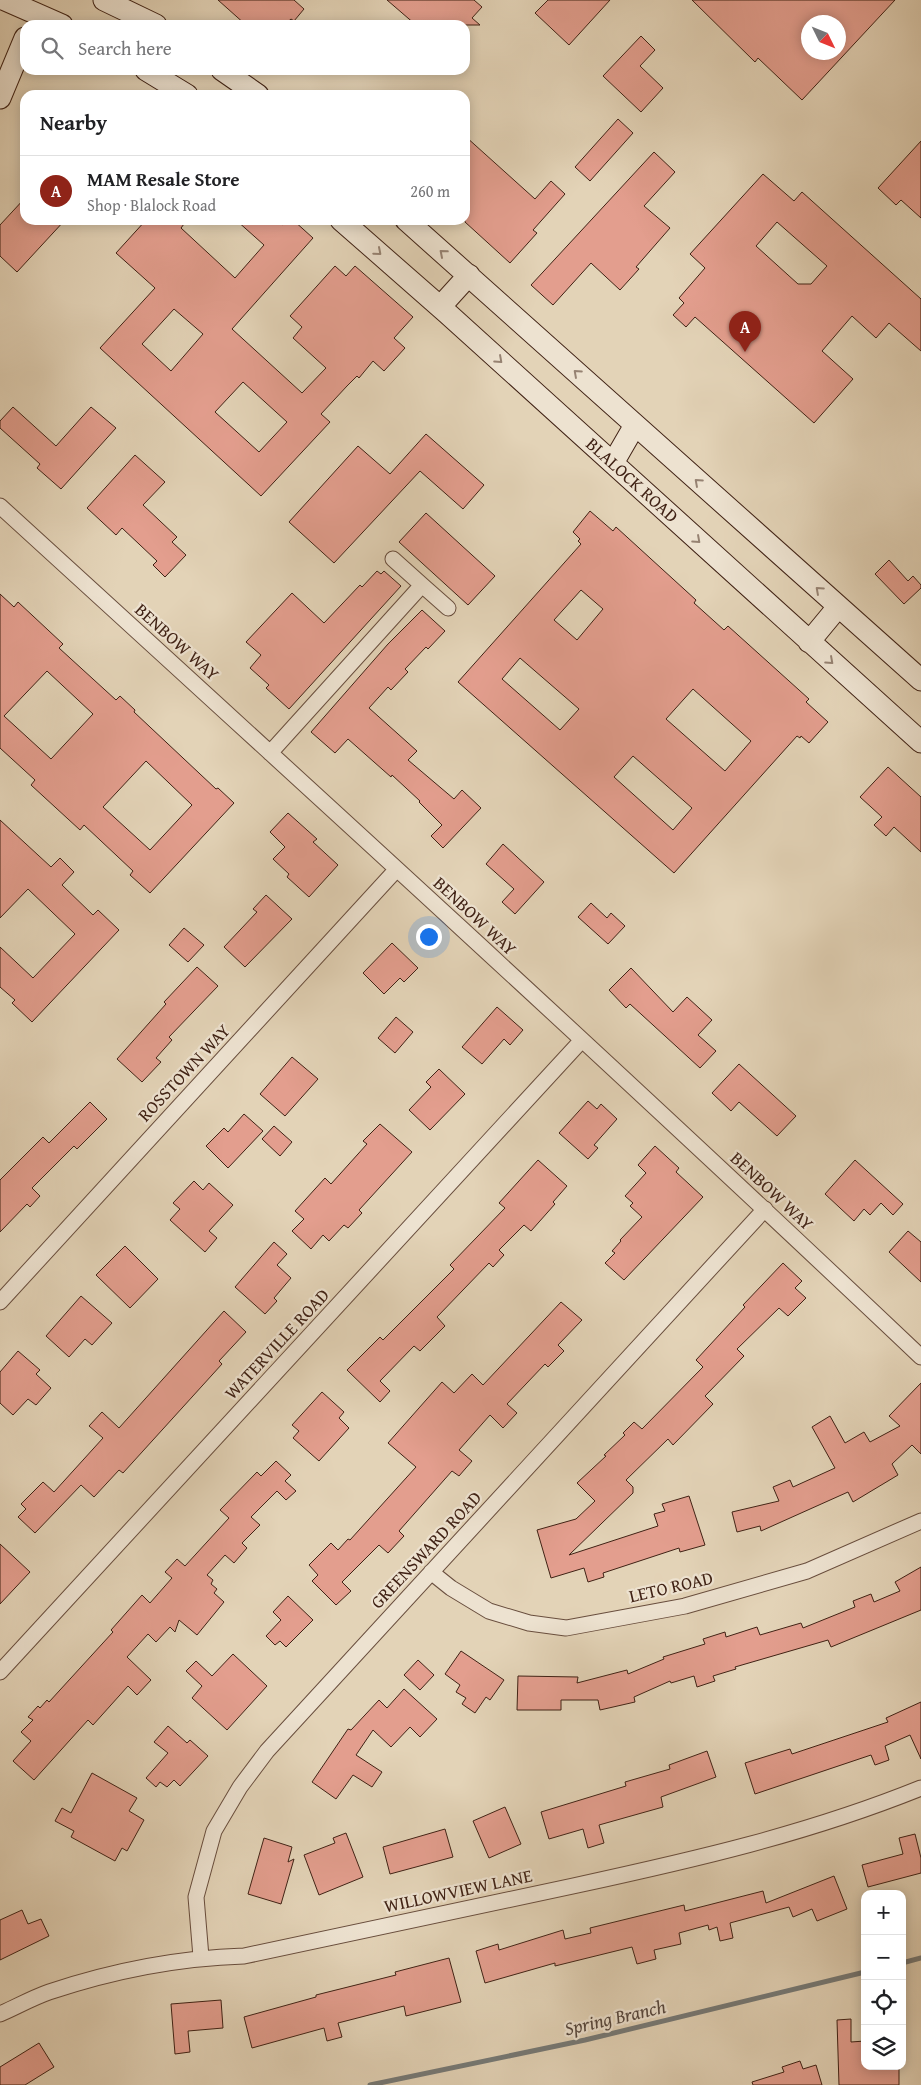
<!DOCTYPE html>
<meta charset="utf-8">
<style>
:root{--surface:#fff;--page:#f6f6f6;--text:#202124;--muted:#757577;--line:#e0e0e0;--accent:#8f2418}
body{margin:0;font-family:"Gentium Book Plus",serif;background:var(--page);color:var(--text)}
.controls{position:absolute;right:15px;bottom:15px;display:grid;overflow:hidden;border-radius:10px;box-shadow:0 2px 12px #0003}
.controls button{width:45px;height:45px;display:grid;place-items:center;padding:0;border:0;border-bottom:1px solid var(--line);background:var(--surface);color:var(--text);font:25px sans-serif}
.compass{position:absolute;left:801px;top:15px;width:45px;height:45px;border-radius:50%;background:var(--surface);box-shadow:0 2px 12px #0003;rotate:133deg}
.you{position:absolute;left:428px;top:936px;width:18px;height:18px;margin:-12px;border:4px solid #fff;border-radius:50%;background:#1a73e8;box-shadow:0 0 0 8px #1a73e833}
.badge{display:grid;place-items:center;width:32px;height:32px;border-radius:50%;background:var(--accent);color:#fff;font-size:16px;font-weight:700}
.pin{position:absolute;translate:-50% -41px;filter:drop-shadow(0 1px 2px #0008)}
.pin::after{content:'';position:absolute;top:26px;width:18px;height:15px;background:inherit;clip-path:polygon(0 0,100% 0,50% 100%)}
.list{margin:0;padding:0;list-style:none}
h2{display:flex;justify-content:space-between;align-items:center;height:65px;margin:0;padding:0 20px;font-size:21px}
h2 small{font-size:16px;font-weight:400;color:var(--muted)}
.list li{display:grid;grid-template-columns:32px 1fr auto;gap:15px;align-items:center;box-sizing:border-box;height:70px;padding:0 20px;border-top:1px solid var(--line)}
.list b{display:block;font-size:19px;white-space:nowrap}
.list p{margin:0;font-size:16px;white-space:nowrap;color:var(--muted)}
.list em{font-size:16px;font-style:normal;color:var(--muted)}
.icon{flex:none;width:28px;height:28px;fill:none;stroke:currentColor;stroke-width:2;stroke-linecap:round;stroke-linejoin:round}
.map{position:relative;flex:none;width:921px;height:2085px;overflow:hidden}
.search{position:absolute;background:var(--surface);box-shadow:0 2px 12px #0003;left:20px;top:20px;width:450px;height:55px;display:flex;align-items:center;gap:12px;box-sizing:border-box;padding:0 18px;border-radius:15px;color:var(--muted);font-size:19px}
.panel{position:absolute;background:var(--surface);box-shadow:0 2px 12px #0003;left:20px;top:90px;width:450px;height:135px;border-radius:15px}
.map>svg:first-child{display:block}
</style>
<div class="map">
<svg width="921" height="2085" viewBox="0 0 921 2085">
<rect width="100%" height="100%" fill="#e3d3b7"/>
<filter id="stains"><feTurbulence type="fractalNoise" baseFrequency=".004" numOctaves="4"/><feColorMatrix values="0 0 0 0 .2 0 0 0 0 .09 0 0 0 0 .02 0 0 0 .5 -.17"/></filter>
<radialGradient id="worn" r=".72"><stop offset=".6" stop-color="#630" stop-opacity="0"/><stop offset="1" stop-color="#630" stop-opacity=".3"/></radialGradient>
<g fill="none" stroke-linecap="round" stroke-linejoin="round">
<path stroke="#767a77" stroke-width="5" d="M902 1963 921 1958
M370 2085 585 2040 865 1972"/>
</g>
<path fill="#e39e8e" stroke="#402215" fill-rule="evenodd" d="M218 0H294L304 9 294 21 291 19 284 25H246Z
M387 0H474L482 7 472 18 480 25H416Z
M548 0H610L569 45 535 13Z
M692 0H895L802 100 758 58 755 62ZM808 22H838V52H808Z
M641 36 655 50 640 66 663 88 641 112 603 76Z
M618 119 633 133 590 181 575 167Z
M465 136 535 199 551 181 565 194 533 230 537 233 510 263 465 222Z
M921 141V218L901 200 896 205 878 188Z
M654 152 675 172 644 206 670 228 636 267 639 269 620 290 591 263 553 305 531 285Z
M763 174 794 201 802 192 921 299V351L889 323 876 338 852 316 822 351 853 379 814 423 695 317 686 327 673 315 684 303 679 298 705 268 690 254ZM777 222 827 266 811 284H798L756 246Z
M25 198V220H65L17 272 0 256V225Z
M146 220H187L181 228 235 278 264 245 236 220H277L283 225 288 220H293L313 238 232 329 302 393 326 368 293 338 302 327 290 316 335 266 346 276 355 266 413 317 394 338 405 348 384 371 373 361 359 378 357 376 347 386 321 414 330 422 261 496 100 348 155 288 116 253ZM174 309 203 334 171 371 142 344ZM243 382 287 422 259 452 215 412Z
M13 407 56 446 91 407 116 428 61 489 37 468 40 464 0 428V421Z
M426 434 484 485 463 509 420 471 334 563 289 522 358 446 390 474Z
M135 455 165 482 143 505 177 537 172 542 186 555 165 577 153 565 157 561 122 528 116 535 87 508Z
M590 511 613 531 616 527 696 600 694 603 724 630 728 626 809 699 806 702 828 722 809 743 801 736 800 738 797 736 674 873 458 682 581 544 578 541 580 539 573 532ZM581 590 603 609 577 640 554 620ZM520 658 579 709 560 730 502 679ZM693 689 751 741 725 771 666 719ZM633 756 692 808 673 830 614 777Z
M426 513 495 576 468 605 399 542Z
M889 560 908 581 913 576 921 585V588L904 604 875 574Z
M377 571 381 574 384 571 401 586 289 709 266 688 269 685 250 668 261 655 246 642 292 593 324 623 360 585 362 587Z
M0 594 14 607 18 602 63 644 59 648 116 700 120 696 135 710 134 712 216 789 218 788 234 803 150 893 130 875 133 871 84 825 80 830 31 785 35 780 0 748ZM47 671 93 714 51 759 4 716ZM146 761 192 805 150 850 103 807Z
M422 610 445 631 428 649 426 647 405 669 408 672 391 690 388 687 369 708 417 751 408 760 454 799 462 790 481 808 443 848 431 836 442 825 419 802 420 801 392 775 391 777 348 739 335 753 311 732 388 644Z
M888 767 921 797V852L894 827 886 836 874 825 882 817 860 797Z
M288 813 317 839 313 842 338 865 309 897 287 877 289 874 273 859 285 847 270 832Z
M0 820 51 867 60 858 74 872 62 885 93 915 98 910 119 930 32 1022 12 1003 15 1000 0 987V947L33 978 75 934 28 889 0 918Z
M503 844 544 882 515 914 502 902 514 889 486 864Z
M266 895 292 919 245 967 224 947 257 912 253 909Z
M591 903 607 918 611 913 625 926 608 944 578 917Z
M184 928 204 945 188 962 169 945Z
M392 943 418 968 404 982 400 978 384 994 363 973Z
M197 967 218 986 169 1037 172 1040 156 1058 161 1062 142 1082 117 1059 166 1004 164 1002Z
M631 968 673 1012 687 997 712 1020 698 1035 716 1051 700 1068 630 1004 626 1008 609 990Z
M497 1007 523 1030 510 1045 504 1039 482 1064 462 1047Z
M396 1017 413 1032 395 1053 378 1038Z
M292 1057 318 1079 285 1116 260 1094Z
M739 1064 796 1116 777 1136 739 1102 731 1111 712 1093Z
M439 1069 465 1094 430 1130 409 1110 431 1087 426 1082Z
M588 1101 597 1109 601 1104 617 1119 594 1145 598 1148 588 1159 559 1133Z
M90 1102 107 1119 77 1149 74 1146 32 1188 40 1196 30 1207 27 1204 0 1232V1180L43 1137 49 1143Z
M244 1114 263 1131 228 1168 206 1146 224 1128 228 1132Z
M380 1124 412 1152 359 1210 362 1213 348 1228 344 1225 329 1241 323 1235 311 1249 292 1231 304 1219 295 1211 325 1178 331 1184 367 1144 363 1141Z
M274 1126 292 1142 280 1156 262 1139Z
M655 1146 679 1168 676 1172 703 1197 624 1280 605 1263 615 1253 612 1251 621 1241 620 1240 642 1217 630 1206 633 1203 625 1196 646 1173 638 1165Z
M538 1160 567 1186 553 1202 555 1204 531 1231 524 1225 499 1250 504 1255 493 1267 489 1263 437 1317 445 1326 420 1351 414 1346 380 1381 390 1391 380 1402 347 1370 380 1337 383 1340 454 1269 450 1265 505 1208 499 1203Z
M855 1160 903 1204 893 1215 881 1203 870 1215 864 1209 854 1221 825 1194Z
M194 1181 203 1190 209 1183 233 1205 209 1231 217 1238 205 1252 170 1220 180 1209 173 1203Z
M908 1231 921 1242V1282L889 1252Z
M274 1242 287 1254 277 1265 291 1278 274 1298 277 1301 265 1314 235 1287Z
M125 1246 158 1279 130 1308 96 1275Z
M783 1263 802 1281 795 1288 806 1298 788 1316 779 1308 737 1349 744 1356 705 1396 713 1404 673 1445 668 1439 626 1480 633 1487V1493L569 1555 658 1526 654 1514 665 1511 662 1504 689 1496 705 1545 680 1552 679 1548 603 1573 604 1577 588 1582 584 1568 551 1578 537 1530 576 1519 595 1501 577 1483 606 1456 604 1455 625 1435 623 1433 634 1422 642 1429 703 1367 696 1360 745 1307 743 1305Z
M81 1296 112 1323 92 1345 85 1339 69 1357 46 1336Z
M561 1302 582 1320 558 1345 564 1351 548 1367 545 1364 507 1404 517 1413 503 1428 490 1415 459 1450 472 1461 459 1476 452 1471 399 1531 404 1536 388 1553 379 1545 342 1582 351 1591 336 1605 312 1581 318 1575 309 1565 331 1543 338 1550 348 1539 350 1540 416 1467 388 1443 442 1382 454 1393 472 1374 483 1385Z
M224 1311 246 1332 219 1361 222 1364 123 1473 119 1470 94 1497 81 1485 35 1533 18 1517 26 1509 21 1504 43 1482 54 1492 103 1438 89 1426 102 1412 119 1428Z
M18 1351 40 1370 36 1374 51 1388 36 1405 28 1399 13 1415 0 1403V1372Z
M921 1383V1454L912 1445 892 1464 898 1475 853 1502 848 1492 761 1531 760 1526 737 1532 732 1512 779 1501 773 1487 790 1480 793 1487 835 1468 812 1427 830 1416 845 1443 864 1432 870 1442 900 1426 889 1416Z
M322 1392 344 1412 339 1418 349 1428 319 1461 293 1438 299 1431 292 1425Z
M276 1461 291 1475 285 1481 296 1491 286 1500 277 1491 251 1517 260 1525 242 1543 247 1548 234 1563 225 1555 207 1575 213 1580 211 1584 217 1589 214 1593 224 1602 197 1635 179 1620 175 1632 170 1627 156 1642 148 1634 127 1657 151 1680 137 1695 128 1686 93 1725 88 1720 34 1780 13 1761 31 1741 21 1732 33 1720 28 1717 38 1706 40 1708 47 1700 49 1702 113 1632 111 1630 142 1595 150 1603 172 1578 165 1572 177 1559 185 1566 229 1518 220 1510 257 1472 261 1476Z
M0 1544 30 1572 0 1604Z
M921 1567V1610L831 1647 828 1640 735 1667 736 1669 713 1676 715 1681 697 1687 694 1676 671 1683 670 1681 634 1697 635 1702 600 1710 598 1700H561V1710H517L518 1676 578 1677 577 1683 627 1670 628 1674 664 1659 663 1657 705 1644 703 1639 725 1632 726 1637 757 1627 760 1635 801 1623 803 1628 855 1607 853 1601 871 1594 874 1602 900 1591 895 1582Z
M288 1596 313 1620 286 1647 280 1641 275 1645 266 1636 281 1620 273 1612Z
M461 1651 504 1680 490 1700 486 1697 475 1713 462 1704 466 1698 456 1692 460 1685 445 1674Z
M233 1654 267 1686 227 1730 192 1698 202 1686 186 1671 196 1661 212 1676Z
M418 1660 434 1675 420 1690 404 1675Z
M404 1689 437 1719 420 1737 410 1727 391 1747 373 1730 356 1755 382 1772 372 1787 353 1775 336 1799 312 1782 348 1729 351 1730 379 1700 387 1708Z
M921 1702V1759L910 1735 885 1746 889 1760 875 1765 871 1755 755 1794 745 1763 790 1749 792 1754 888 1722 886 1718Z
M168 1726 187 1743 190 1740 208 1756 180 1786 174 1780 167 1787 160 1782 156 1787 146 1778 168 1753 154 1742Z
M707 1751 716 1777 661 1797 663 1807 599 1825 604 1843 588 1848 583 1829 549 1839 541 1812 626 1786 625 1782 670 1769 669 1765Z
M92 1773 137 1798 129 1811 144 1820 127 1851 122 1848 115 1861 71 1837 74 1831 55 1821 62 1808 71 1813Z
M505 1807 521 1844 489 1858 473 1821Z
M445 1829 453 1857 390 1874 383 1847Z
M346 1833 363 1877 319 1895 304 1855 335 1843 333 1838Z
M915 1834 921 1858V1873L868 1887 862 1865 903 1854 899 1838Z
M264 1838 292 1847 288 1862 294 1859 281 1904 248 1894Z
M834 1876 847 1909 817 1921 812 1909 793 1917 789 1907 730 1923 733 1938 720 1941 717 1927 709 1930 708 1925 679 1933 681 1944 654 1950 656 1959 637 1964 632 1947 555 1966V1963L485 1983 476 1951 498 1944 499 1950 563 1930 565 1939 591 1933 590 1928 684 1905 685 1911 763 1891 766 1903Z
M22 1910 28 1924 41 1919 49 1936 0 1960V1920Z
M449 1958 461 2002 406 2016 404 2006 338 2023 342 2037 327 2041 324 2028 252 2048 244 2017 316 1997V1995L396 1975 395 1972Z
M221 2000 223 2028 188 2031 190 2052 175 2054 171 2004Z
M851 2019V2042L865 2041V2066H899V2085H839L837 2020Z
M39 2043 54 2067 25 2085H0V2067Z
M800 2061 803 2069 816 2065 822 2085H753L752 2082 784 2072 782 2067Z"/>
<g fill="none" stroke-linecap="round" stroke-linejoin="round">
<g stroke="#694e3e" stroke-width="17">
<path id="street" d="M0 506C309 788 618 1070 921 1357
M393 559 422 585
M270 753 422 585 448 608
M0 1302 396 870
M431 1572 451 1588 489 1611 529 1623 566 1628 685 1606 807 1571 921 1521
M0 1672 582 1040
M201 1957 196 1897 214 1831 240 1787 267 1751 765 1209
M0 2014C16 2007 32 1998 49 1992 112 1971 178 1958 244 1956 354 1932 464 1910 573 1886 693 1860 807 1834 921 1788"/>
</g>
<g stroke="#402215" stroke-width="23">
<path id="secondary" d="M5 0 62 25
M104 0 156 25
M146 70 187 95
M222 70 258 95
M0 98 25 38
M341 220 447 313 921 742
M406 220 921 680
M440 307 469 275
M613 463 635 425
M809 642 838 607"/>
</g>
<use href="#street" stroke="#ede2d0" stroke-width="15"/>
<use href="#secondary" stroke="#ede2d0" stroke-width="21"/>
</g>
<defs><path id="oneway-chevron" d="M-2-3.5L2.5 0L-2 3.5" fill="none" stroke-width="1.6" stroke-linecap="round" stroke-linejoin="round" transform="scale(1.25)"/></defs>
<g stroke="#968272">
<use href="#oneway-chevron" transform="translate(378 252) rotate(41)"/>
<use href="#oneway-chevron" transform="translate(443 253) rotate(-139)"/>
<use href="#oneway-chevron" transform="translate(499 360) rotate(42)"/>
<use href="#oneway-chevron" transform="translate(577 373) rotate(-138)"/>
<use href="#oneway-chevron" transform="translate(698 482) rotate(-138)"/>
<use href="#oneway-chevron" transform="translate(697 540) rotate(42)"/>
<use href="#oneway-chevron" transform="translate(819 590) rotate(-138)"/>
<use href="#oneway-chevron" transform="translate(830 661) rotate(42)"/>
</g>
<g text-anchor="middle" stroke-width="4.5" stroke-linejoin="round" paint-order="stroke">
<g font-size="18" fill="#402215" stroke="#ede2d0">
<text transform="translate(632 480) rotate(42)" y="6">BLALOCK ROAD</text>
<text transform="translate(177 642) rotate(42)" y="6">BENBOW WAY</text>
<text transform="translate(475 916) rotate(43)" y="6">BENBOW WAY</text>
<text transform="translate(184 1073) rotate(-47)" y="6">ROSSTOWN WAY</text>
<text transform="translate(772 1191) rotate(43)" y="6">BENBOW WAY</text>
<text transform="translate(277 1344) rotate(-47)" y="6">WATERVILLE ROAD</text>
<text transform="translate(426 1550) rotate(-47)" y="6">GREENSWARD ROAD</text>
<text transform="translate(671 1587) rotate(-13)" y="6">LETO ROAD</text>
<text transform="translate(458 1891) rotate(-12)" y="6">WILLOWVIEW LANE</text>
</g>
<g font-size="19" font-style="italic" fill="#56473e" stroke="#ede2d0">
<text transform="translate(615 2017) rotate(-13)" y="7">Spring Branch</text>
</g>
</g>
<rect width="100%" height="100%" filter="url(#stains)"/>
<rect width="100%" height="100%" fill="url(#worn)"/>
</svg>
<div class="controls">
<button>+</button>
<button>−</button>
<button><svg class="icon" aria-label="locate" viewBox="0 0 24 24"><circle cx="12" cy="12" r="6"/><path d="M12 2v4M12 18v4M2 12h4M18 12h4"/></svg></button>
<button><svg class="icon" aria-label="layers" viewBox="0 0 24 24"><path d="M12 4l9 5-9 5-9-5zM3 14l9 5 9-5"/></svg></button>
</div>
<svg class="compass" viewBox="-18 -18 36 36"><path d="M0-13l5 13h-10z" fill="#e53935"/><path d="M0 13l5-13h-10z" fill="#757577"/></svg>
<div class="you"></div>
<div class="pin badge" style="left:745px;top:352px">A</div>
<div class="search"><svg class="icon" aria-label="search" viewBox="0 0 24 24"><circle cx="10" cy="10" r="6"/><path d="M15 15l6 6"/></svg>Search here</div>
<section class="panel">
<h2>Nearby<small></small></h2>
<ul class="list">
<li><span class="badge">A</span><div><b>MAM Resale Store</b><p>Shop · Blalock Road</p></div><em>260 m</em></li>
</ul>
</section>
</div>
